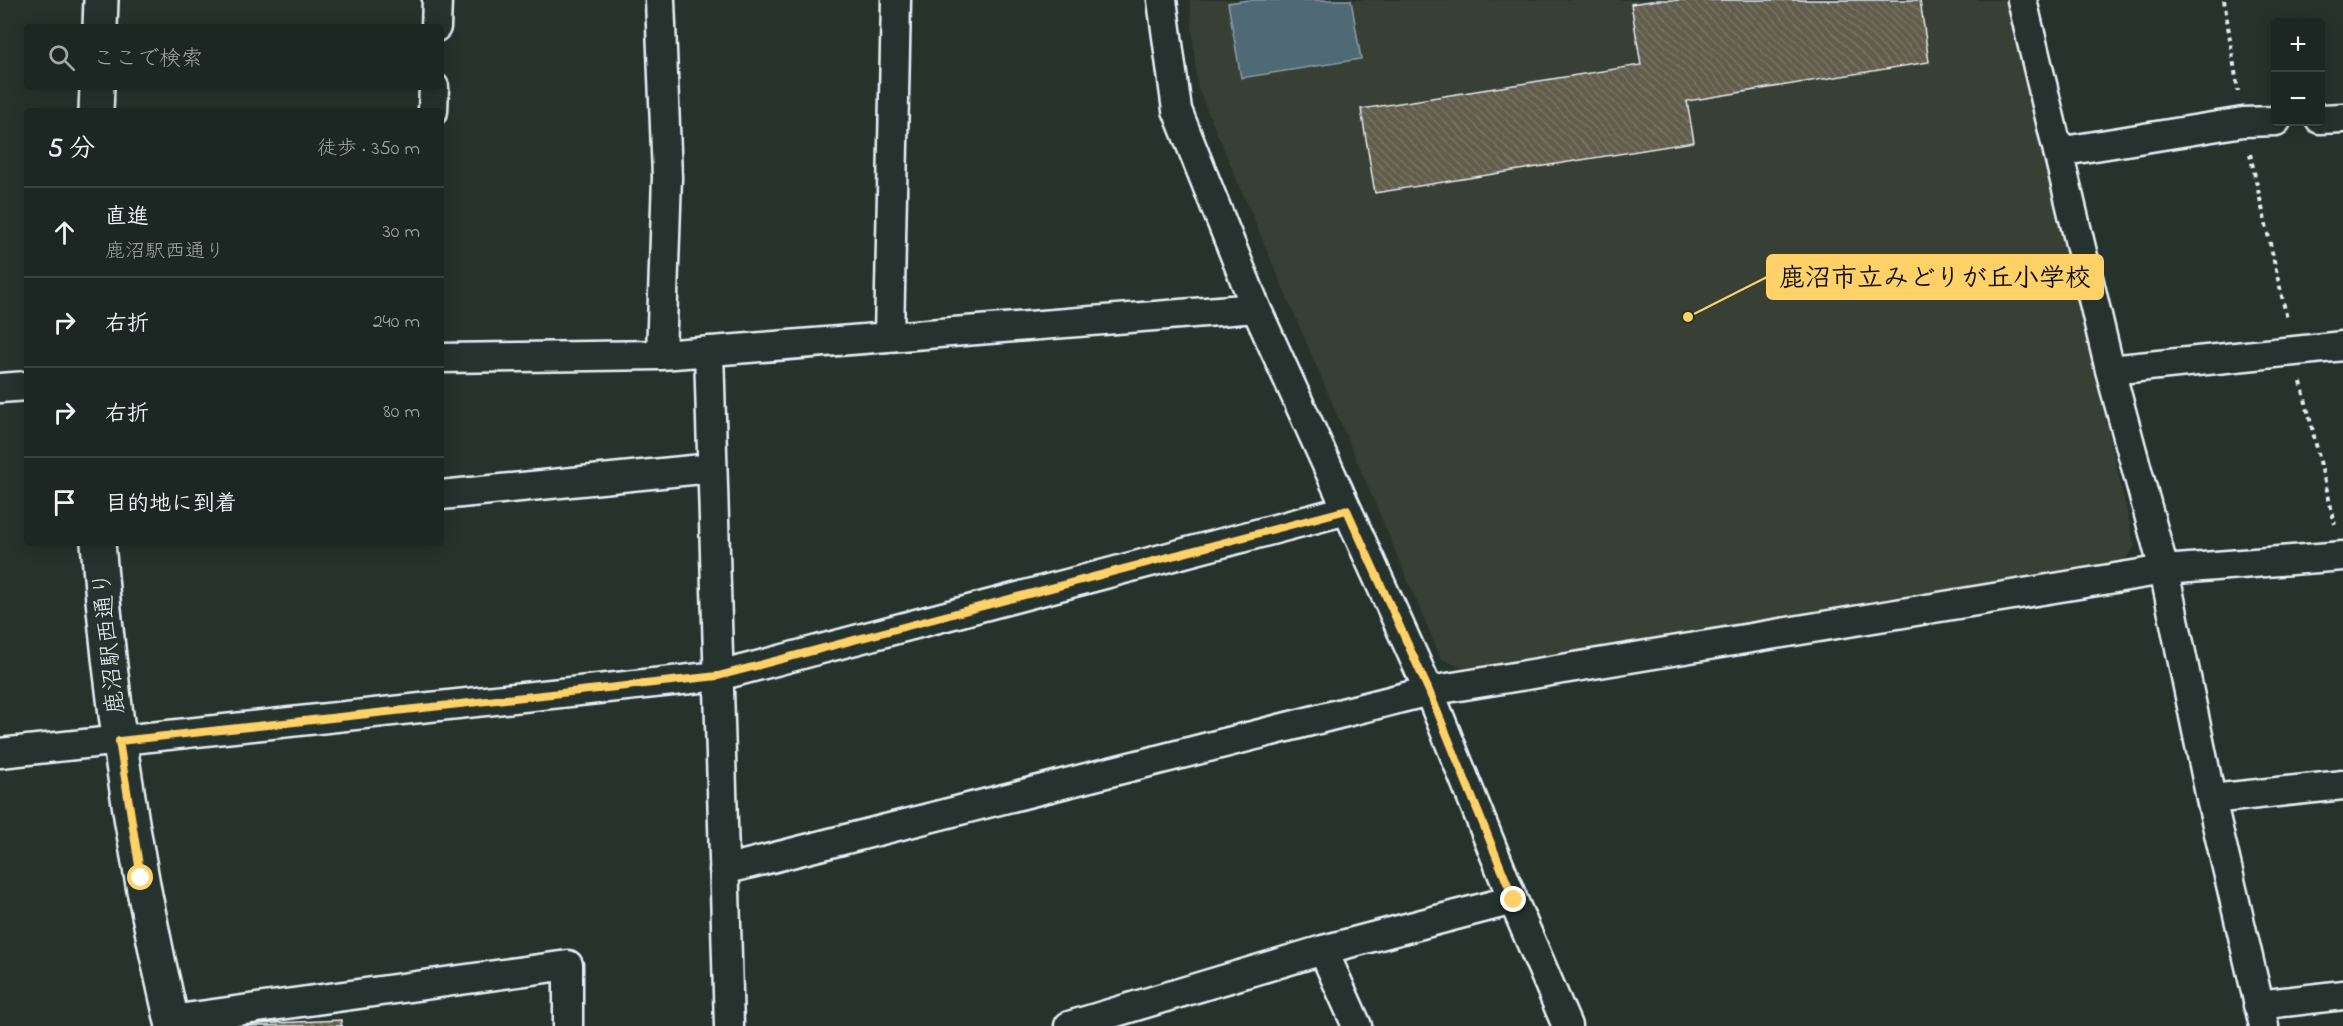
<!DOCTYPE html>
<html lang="ja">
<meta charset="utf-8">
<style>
:root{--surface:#1c2622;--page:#29322f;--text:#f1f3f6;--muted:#a0a5a5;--line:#3a4340}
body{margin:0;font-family:"Indie Flower","Klee One",sans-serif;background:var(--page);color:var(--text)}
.controls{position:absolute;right:18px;top:18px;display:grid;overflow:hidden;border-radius:6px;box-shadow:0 3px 15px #0003}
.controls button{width:54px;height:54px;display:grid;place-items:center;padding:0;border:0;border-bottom:2px solid var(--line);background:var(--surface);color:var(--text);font:30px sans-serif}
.stop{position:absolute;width:18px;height:18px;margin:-14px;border:4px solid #ffd166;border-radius:50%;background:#fff}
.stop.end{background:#ffd166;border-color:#fff;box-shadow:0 2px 6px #0008}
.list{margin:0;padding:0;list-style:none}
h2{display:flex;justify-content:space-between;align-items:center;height:78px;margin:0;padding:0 24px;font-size:26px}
h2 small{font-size:20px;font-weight:400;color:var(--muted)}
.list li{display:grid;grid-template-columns:39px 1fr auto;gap:18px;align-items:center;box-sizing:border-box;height:90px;padding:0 24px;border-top:2px solid var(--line)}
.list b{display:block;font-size:22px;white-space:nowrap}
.list p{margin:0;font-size:20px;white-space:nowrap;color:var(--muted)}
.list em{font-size:20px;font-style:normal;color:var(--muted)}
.icon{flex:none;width:33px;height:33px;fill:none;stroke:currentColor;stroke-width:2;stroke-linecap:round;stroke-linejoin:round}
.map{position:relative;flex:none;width:2343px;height:1026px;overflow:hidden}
.search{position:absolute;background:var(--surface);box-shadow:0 3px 15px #0003;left:24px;top:24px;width:420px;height:66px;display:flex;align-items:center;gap:15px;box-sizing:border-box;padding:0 21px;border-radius:6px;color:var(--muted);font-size:22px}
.panel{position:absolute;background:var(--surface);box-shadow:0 3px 15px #0003;left:24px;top:108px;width:420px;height:438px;border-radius:6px}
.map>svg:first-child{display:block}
</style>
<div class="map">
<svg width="2343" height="1026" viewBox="0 0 2343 1026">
<defs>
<pattern id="building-back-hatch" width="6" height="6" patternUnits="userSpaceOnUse" patternTransform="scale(1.5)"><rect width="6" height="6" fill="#625d4b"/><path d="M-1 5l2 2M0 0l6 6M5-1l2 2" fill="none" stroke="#787566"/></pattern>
</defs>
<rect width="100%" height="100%" fill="#26332d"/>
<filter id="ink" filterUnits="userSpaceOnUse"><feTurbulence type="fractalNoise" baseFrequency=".0167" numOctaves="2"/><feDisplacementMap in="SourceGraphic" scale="12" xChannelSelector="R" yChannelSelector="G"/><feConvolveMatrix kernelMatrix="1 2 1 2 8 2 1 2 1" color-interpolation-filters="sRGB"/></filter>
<g filter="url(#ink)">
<path fill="#384036" d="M1190 0H2008L2135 547 2120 565 1462 668 1441 658 1197 86Z"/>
<path fill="#4f6974" stroke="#8c9fa9" stroke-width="1.5" d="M1249 0H1351L1361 59 1241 78 1228 3Z"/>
<path fill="url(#building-back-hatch)" stroke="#e8f1f8" stroke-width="1.5" d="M1658 0H1920L1929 62 1687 101 1694 142 1375 193 1361 109 1641 65 1631 4Z
M341 1020 342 1026H212Z"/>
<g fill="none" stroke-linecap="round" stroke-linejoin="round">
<g stroke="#e8f1f8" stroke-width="33">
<path id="street" d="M660 0 667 177 661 355
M1162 0 1177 110 1256 308 1429 691 1513 900 1567 1026
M2022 0 2110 370 2164 570 2211 799 2264 1026
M436 27 437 0
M433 111 434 87
M2320 119 2343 118
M2058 152 2243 122 2276 121
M889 337 896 0
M709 351 729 1026
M441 358 661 355 1256 308
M2110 370 2343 346
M0 388 27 386
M441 495 712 468
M0 753 719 676 1347 510
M2211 799 2343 785
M724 870 1429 691 2164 570 2343 556
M1323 950 1357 1026
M2258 1005 2343 995
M171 1020 568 965V1026
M1069 1026 1323 950 1513 900"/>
</g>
<g stroke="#e8f1f8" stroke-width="38">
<path id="secondary" d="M100 27 101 0
M96 111 97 87
M98 543C111 706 135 867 173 1026"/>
</g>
<path stroke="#e8f1f8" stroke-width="4" stroke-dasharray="4.5 4.5" stroke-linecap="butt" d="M2224 0 2238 91
M2250 154 2287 319
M2301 382 2335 524"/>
<use href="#street" stroke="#26332d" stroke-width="28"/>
<use href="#secondary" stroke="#26332d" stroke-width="33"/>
</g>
</g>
<g fill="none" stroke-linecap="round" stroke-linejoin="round" filter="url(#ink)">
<path stroke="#ffd166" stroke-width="8" d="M141 878 119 741 718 676 1347 510 1429 691 1514 900"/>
</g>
<g text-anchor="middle" stroke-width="4.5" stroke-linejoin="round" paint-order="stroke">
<g font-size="24" fill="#e8f1f8" stroke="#26332d">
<text transform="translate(108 643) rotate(-96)" y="8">鹿沼駅西通り</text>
</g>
</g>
<path fill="none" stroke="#ffd166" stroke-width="2" d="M1688 317L1767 277"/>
<circle fill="#ffd166" stroke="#26332d" stroke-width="2" cx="1688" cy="317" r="6"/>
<rect fill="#ffd166" stroke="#ffd166" stroke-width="2" x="1767" y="255" width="336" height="44" rx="6"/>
<g font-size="26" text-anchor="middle" font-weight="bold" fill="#111">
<text x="1935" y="286">鹿沼市立みどりが丘小学校</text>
</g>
</svg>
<div class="controls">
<button>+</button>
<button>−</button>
</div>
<div class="stop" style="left:141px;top:878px"></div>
<div class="stop end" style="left:1514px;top:900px"></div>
<div class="search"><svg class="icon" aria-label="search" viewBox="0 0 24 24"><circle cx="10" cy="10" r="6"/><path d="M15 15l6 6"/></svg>ここで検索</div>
<section class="panel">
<h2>5 分<small>徒歩 · 350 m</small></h2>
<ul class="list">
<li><svg class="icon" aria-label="ahead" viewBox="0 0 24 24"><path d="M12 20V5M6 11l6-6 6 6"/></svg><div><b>直進</b><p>鹿沼駅西通り</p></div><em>30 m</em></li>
<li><svg class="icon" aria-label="right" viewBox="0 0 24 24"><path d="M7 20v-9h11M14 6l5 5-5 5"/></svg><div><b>右折</b></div><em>240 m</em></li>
<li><svg class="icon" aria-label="right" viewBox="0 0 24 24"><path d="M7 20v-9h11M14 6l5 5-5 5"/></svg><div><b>右折</b></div><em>80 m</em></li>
<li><svg class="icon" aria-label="arrive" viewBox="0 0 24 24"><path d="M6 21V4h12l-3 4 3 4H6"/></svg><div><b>目的地に到着</b></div></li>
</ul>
</section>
</div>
